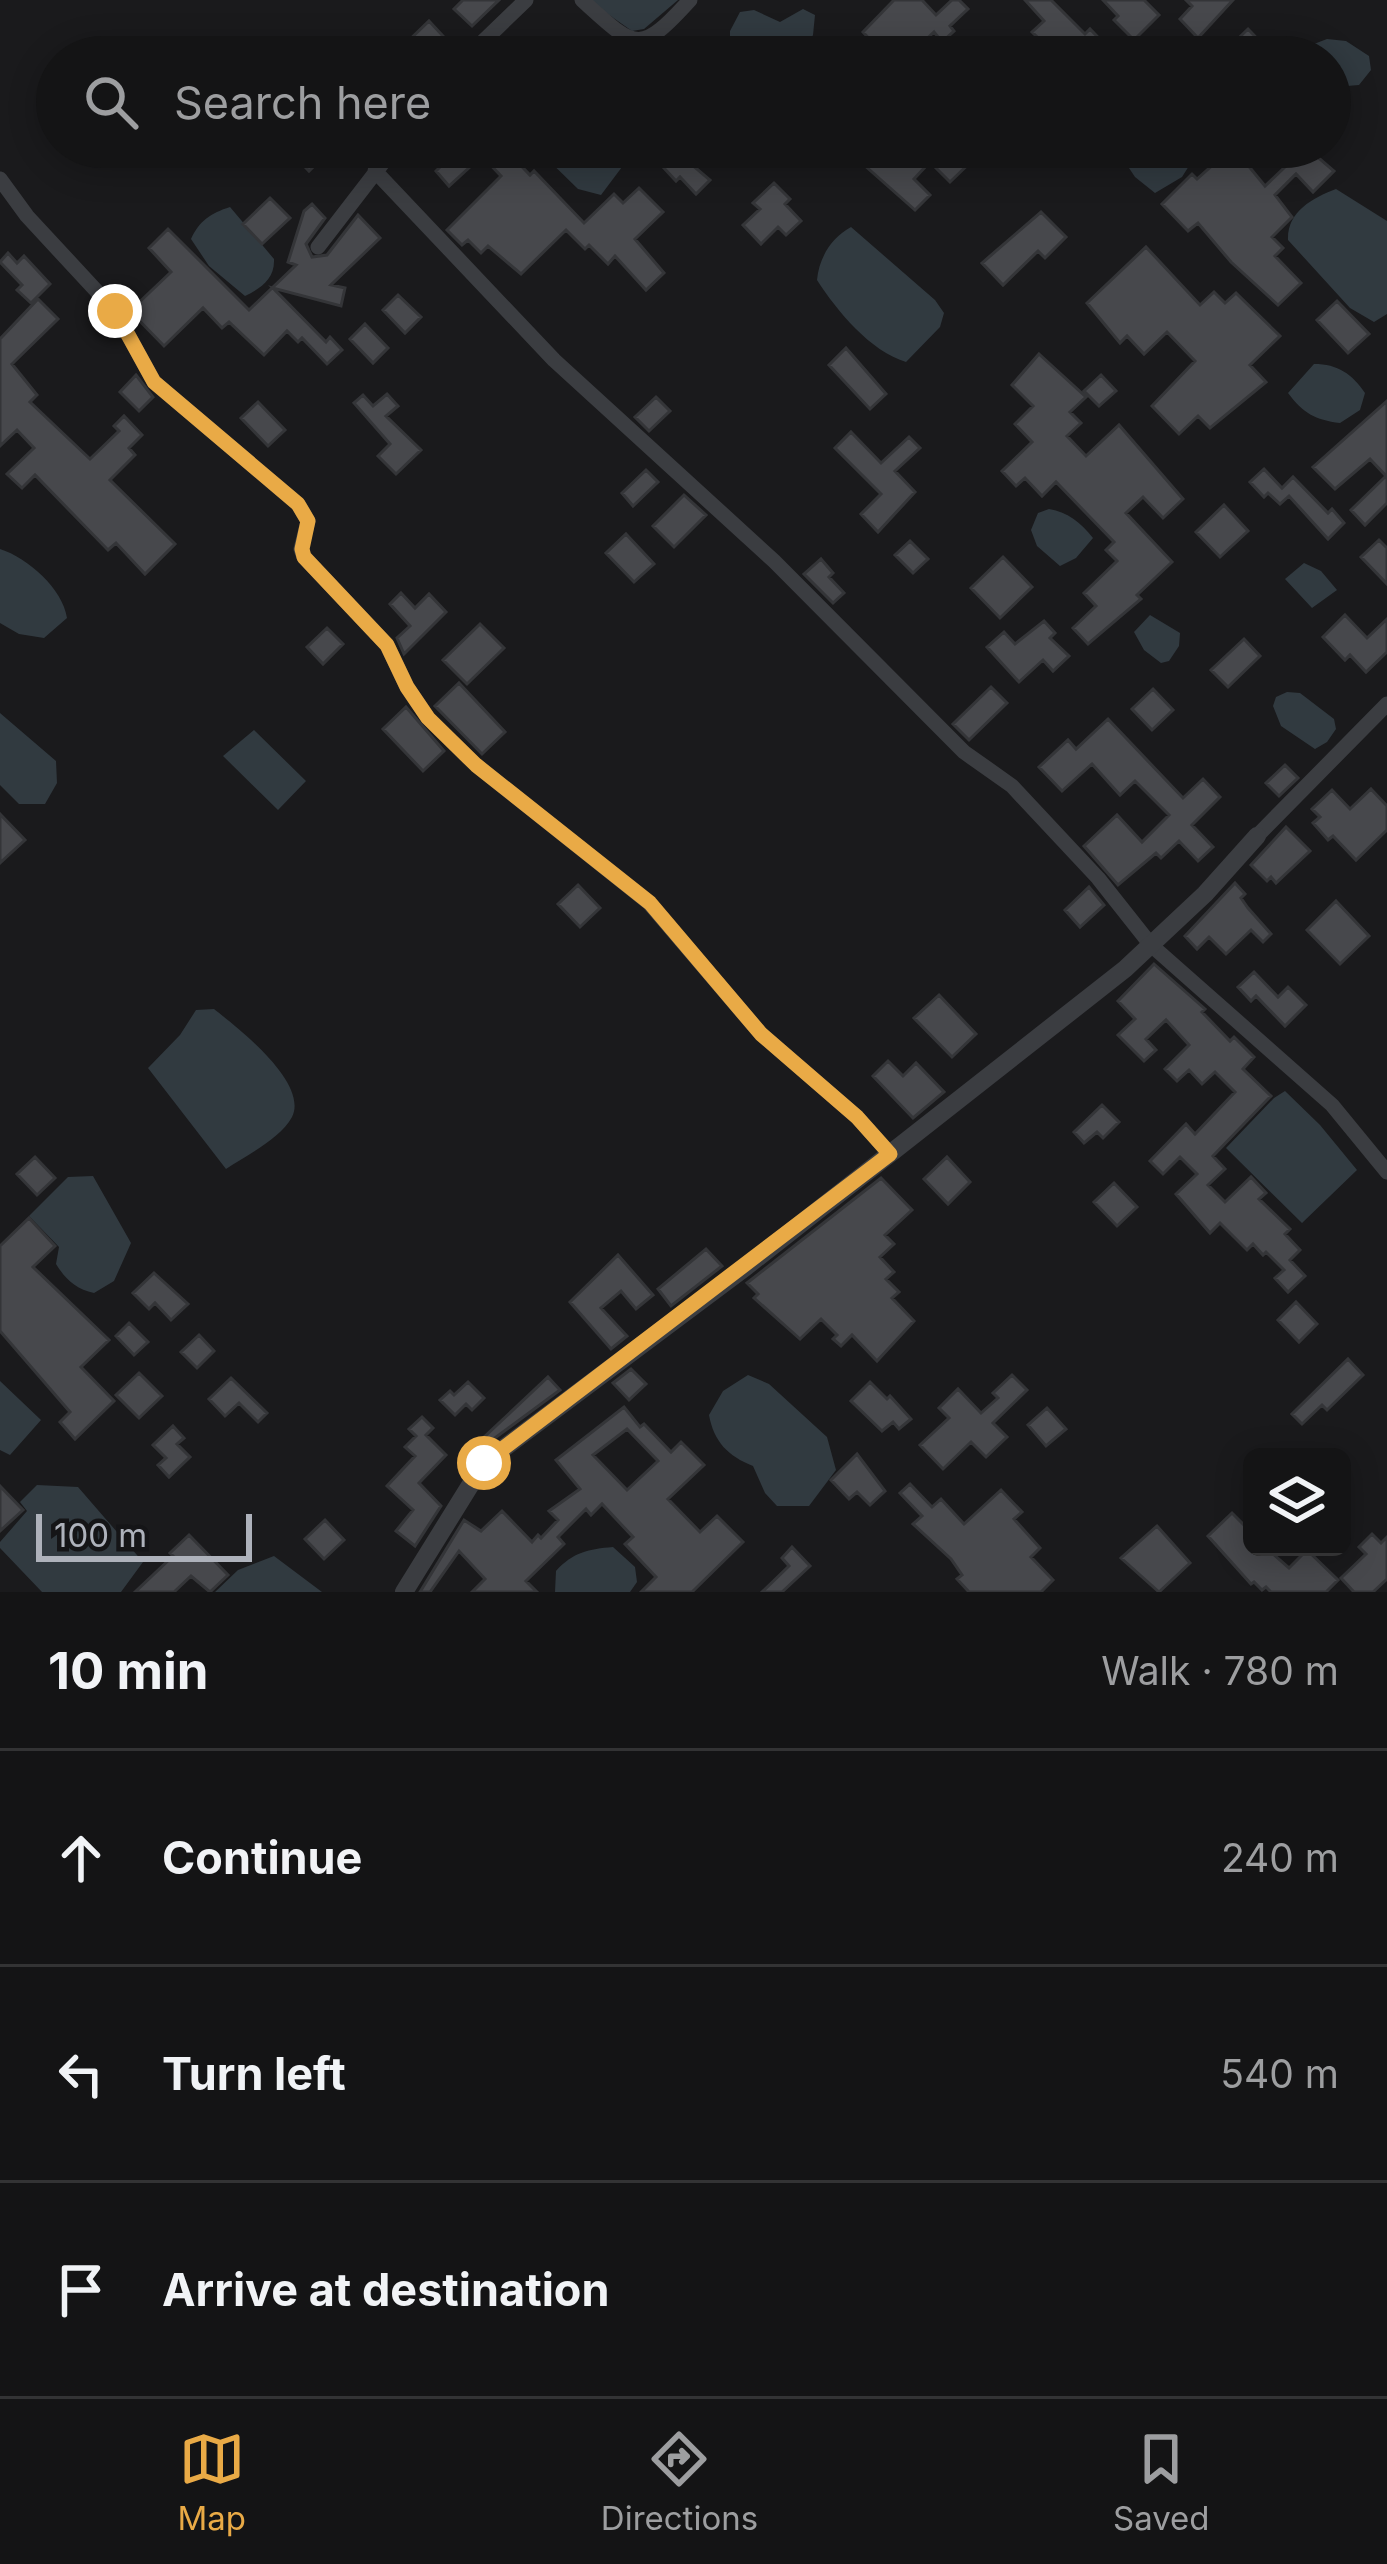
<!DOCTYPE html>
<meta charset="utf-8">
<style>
:root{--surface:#141415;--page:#1d1d1e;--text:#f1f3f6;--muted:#9d9ea0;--line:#333334;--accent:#e9aa46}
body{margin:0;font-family:Inter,sans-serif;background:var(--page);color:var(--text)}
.controls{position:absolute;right:36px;bottom:36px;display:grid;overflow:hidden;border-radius:18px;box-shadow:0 6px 30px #0003}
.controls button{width:108px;height:108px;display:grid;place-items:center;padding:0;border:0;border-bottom:3px solid var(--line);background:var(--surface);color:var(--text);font:60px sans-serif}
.scale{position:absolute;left:36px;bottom:30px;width:216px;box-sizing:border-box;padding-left:12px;border:6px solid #aeb2bb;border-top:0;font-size:33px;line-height:42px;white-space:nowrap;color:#aeb2bb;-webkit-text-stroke:9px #151517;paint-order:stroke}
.stop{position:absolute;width:36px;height:36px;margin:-27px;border:9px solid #e9aa46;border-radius:50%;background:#fff}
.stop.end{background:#e9aa46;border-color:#fff;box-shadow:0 3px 12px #0008}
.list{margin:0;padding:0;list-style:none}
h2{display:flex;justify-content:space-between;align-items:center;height:156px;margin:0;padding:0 48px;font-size:51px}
h2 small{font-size:39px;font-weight:400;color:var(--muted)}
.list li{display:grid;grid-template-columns:78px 1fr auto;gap:36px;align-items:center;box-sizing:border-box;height:216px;padding:0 48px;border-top:3px solid var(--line)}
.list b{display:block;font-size:45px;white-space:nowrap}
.list em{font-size:39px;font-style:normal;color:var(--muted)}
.icon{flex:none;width:66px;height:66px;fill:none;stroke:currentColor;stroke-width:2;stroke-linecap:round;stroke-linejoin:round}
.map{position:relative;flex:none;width:1387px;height:1592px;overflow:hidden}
.search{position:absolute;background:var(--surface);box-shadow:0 6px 30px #0003;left:36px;right:36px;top:36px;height:132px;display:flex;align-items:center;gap:30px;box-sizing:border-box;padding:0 42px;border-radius:66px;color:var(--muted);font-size:45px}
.sheet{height:804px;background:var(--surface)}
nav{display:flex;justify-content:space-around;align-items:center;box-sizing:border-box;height:168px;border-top:3px solid var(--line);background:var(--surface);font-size:33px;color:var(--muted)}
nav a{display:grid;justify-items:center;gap:6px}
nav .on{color:var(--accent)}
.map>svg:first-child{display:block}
</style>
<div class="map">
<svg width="1387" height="1592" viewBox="0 0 1387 1592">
<rect width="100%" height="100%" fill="#1a1a1c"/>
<path fill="#313a40" d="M588 0H678L644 29 632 31Z
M803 9 815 15 813 35 803 57H749L730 42V31L740 12 754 10 780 22Z
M1327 39 1346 41 1369 56 1371 70 1359 85 1335 87 1330 83V57H1310L1314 44Z
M535 147H637L601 195 578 189Z
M1115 147H1197L1199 150 1182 177 1155 193 1135 177Z
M1336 189 1387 221V314L1374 322 1350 308 1288 240C1287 212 1312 198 1336 189Z
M230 207 274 259C275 279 261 288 245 296L209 266 191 239C199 221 211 213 230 207Z
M851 227 935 300 944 313 940 327 906 362C870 351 837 311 817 280 819 258 831 238 851 227Z
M1314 364C1338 364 1352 374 1365 393L1360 410 1340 423C1315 420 1303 413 1288 393Z
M1049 509C1068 512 1081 523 1093 538L1076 558 1060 566 1037 546 1031 530 1038 513Z
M0 549C28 558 63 589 67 618L44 638 19 634 0 623Z
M1304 563 1321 571 1337 590 1312 608 1285 579Z
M1150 615 1180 633 1179 646 1169 661 1161 663 1144 650 1134 632Z
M1287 692 1300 693 1334 719 1336 729 1327 742 1315 749 1281 726 1273 706 1276 697Z
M0 713 56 761 57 783 45 804H19L0 785Z
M254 730 306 781 278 810 223 756Z
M214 1009C238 1028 309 1083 292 1117 280 1139 247 1155 226 1169L148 1068 180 1035 196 1010Z
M1285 1091 1320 1125 1357 1170 1302 1223 1226 1148 1274 1098Z
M93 1176 131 1243 114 1281 94 1293C76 1289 66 1280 56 1264L59 1247 29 1216 68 1177Z
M748 1375 769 1384 827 1437 836 1470 809 1506H777L765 1493 753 1466C728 1456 714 1442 709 1415L723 1391Z
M0 1381 41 1420 10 1455 0 1450Z
M37 1485 78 1487 143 1562 121 1592H42L0 1548V1542L27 1511 20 1502Z
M613 1547 635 1567 637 1582 630 1592H555L556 1571C573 1552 589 1549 613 1547Z
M274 1556 322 1592H215L238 1570Z"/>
<path fill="#47484c" stroke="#343538" stroke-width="3" fill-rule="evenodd" d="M463 0H499L472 26 454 9Z
M894 0H922L936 15 952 0H959L968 9 950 26 954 31 942 42 934 32 908 57H886L863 32Z
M1025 0H1051L1085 34 1090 29 1117 57H1058L1032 32 1044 21Z
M1103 0H1144L1159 15 1134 40 1114 20 1118 16Z
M1186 0H1233L1198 38 1180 19 1192 6Z
M429 21 457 51 455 57H411L402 47Z
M1248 29 1272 54 1288 39 1295 47 1284 57H1219Z
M286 147H333L309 171Z
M425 147H503L530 175 534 171 584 223 614 194 623 203 639 188 663 212 635 239 664 273 646 290 615 256 608 264 589 245 585 249 566 230 521 274 488 246 481 253 468 240 462 245 447 230 501 176 482 156 449 186 436 171 441 166Z
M835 147H907L927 165 914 179 930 195 915 210 855 157 850 162Z
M944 147H968L977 156 950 182 929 161Z
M1233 147 1265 186 1306 147 1334 171 1313 192 1296 174 1275 195 1292 217 1272 237 1283 248 1275 256 1301 283 1278 305 1231 262 1198 223 1188 231 1162 204 1192 174 1197 179Z
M676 157 680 161 684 158 710 180 696 194 680 177 676 181 664 168Z
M774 183 790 199 785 204 801 221 786 235 778 227 761 244 743 225 760 209 753 203Z
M270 198 290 218 262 244 243 224Z
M312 204 325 218 306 244 312 257 327 255 358 215 380 238 331 285 345 288 341 306 273 288 326 342 330 337 342 350 327 364 302 338 298 342 287 331 264 355 229 322 222 328 203 308 164 346 130 311 171 272 149 248 168 229 249 310 296 265 288 262 304 211Z
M1041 212 1066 237 1045 258 1038 251 1003 285 982 263Z
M1146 247 1200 305 1214 292 1225 303 1236 293 1280 336 1250 365 1266 382 1210 428 1198 416 1179 434 1152 406 1195 361 1167 332 1144 354 1127 336 1120 343 1087 303Z
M8 253 17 263 24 256 50 284 31 303 17 290 22 285 0 262Z
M398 295 421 317 405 333 383 310Z
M38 299 58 319 12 364 37 395 30 402 90 459 119 431 114 426 124 416 142 435 129 448 135 455 110 480 175 544 145 574 116 543 108 550 35 475 22 488 7 474 34 448 17 430 0 446V339Z
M1337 301 1369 334 1348 353 1317 320Z
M365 324 388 348 373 363 350 339Z
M846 348 886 394 870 409 829 365Z
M1039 354 1086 397 1070 412 1081 423 1067 436 1086 456 1119 425 1183 499 1163 518 1143 497 1126 513 1172 562 1137 595 1141 599 1088 644 1073 628 1096 606 1084 593 1117 561 1106 550 1114 542 1056 482 1042 496 1025 478 1016 486 1002 471 1032 442 1015 424 1033 406 1012 385Z
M136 375 153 397 139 411 120 392Z
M1101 375 1116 391 1099 406 1084 391Z
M387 394 398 406 386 416 421 450 396 474 378 456 390 444 354 403 363 395 373 406Z
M656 397 670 411 649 431 635 417Z
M1387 401V503L1365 525 1351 510 1386 476 1370 459 1335 489 1313 467Z
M258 402 285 430 268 446 241 418Z
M851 432 881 463 909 437 920 448 895 471 915 492 878 532 861 514 881 494 835 448Z
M1264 469 1282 488 1293 477 1328 513 1332 509 1344 523 1328 539 1289 496 1280 504 1268 493 1264 497 1250 482Z
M646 470 658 482 633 506 622 493Z
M684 495 706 515 674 547 653 526Z
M1224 505 1248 531 1220 557 1196 532Z
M626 534 654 564 634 582 606 553Z
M1379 540 1387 548V584L1361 557Z
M910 541 928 559 913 573 895 555Z
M1003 557 1032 587 1000 618 971 588Z
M821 559 833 573 829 577 844 593 833 603 804 574Z
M401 593 415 608 429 594 446 612 404 654 397 638 410 626 390 604Z
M1345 615 1367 638 1387 619V652L1366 672 1350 655 1345 660 1323 637Z
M1044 621 1055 633 1050 638 1069 656 1053 671 1043 660 1019 682 987 647 1004 632 1015 644Z
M480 624 504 648 467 684 443 660Z
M327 628 343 644 323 664 307 647Z
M1244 639 1260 656 1228 687 1211 670Z
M459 683 505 732 482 754 435 706Z
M991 687 1007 703 969 740 953 724Z
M1153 689 1173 710 1152 730 1132 709Z
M406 707 444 751 423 771 383 729Z
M1108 719 1183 798 1203 779 1220 797 1192 825 1213 847 1198 861 1179 841 1161 858 1156 853 1118 885 1084 846 1117 815 1142 842 1169 815 1135 781 1120 795 1092 764 1062 791 1039 767 1068 740 1076 749Z
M1285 765 1298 778 1279 796 1266 783Z
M1371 789 1387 806V830L1356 860 1333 836 1328 840 1313 823 1320 817 1312 809 1332 790 1350 809Z
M0 814 25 840 0 863Z
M1286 827 1310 851 1276 883 1271 877 1267 881 1251 865Z
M1235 883 1245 894 1241 898 1248 908 1271 934 1263 942 1251 930 1226 954 1209 937 1197 949 1185 936Z
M578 885 600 908 580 927 558 904Z
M1089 887 1104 905 1080 927 1065 910Z
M1336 901 1369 936 1340 964 1307 930Z
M1154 964 1205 1009 1202 1012 1230 1041 1234 1037 1254 1057 1243 1069 1271 1096 1213 1156 1225 1169 1208 1185 1225 1202 1251 1177 1266 1193 1259 1199 1290 1229 1285 1234 1300 1250 1290 1260 1305 1276 1288 1292 1275 1278 1284 1270 1266 1252 1263 1255 1253 1244 1247 1250 1220 1223 1210 1233 1176 1194 1197 1174 1180 1157 1163 1174 1150 1161 1186 1124 1195 1134 1235 1092 1215 1072 1202 1084 1189 1070 1177 1081 1165 1069 1189 1045 1166 1020 1146 1039 1156 1050 1144 1061 1118 1035 1135 1019 1118 1001Z
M1254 972 1278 997 1288 987 1306 1005 1285 1026 1256 996 1251 1001 1238 987Z
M939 995 976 1034 952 1057 914 1018Z
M888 1061 903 1076 916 1063 944 1092 913 1118 873 1076Z
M1102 1105 1119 1122 1103 1138 1097 1132 1084 1143 1074 1132Z
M35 1157 55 1178 37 1195 17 1174Z
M947 1157 970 1182 948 1204 924 1179Z
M881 1178 912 1210 885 1235 894 1244 880 1257 894 1272 886 1279 899 1292 892 1298 914 1321 877 1361 852 1335 841 1346 833 1339 837 1335 821 1319 800 1339 754 1298 758 1294 747 1283Z
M1114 1183 1137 1207 1117 1226 1094 1202Z
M29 1218 55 1246 33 1267 109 1340 81 1367 114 1401 75 1439 60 1422 70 1412 0 1331V1246Z
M706 1249 722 1266 671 1306 658 1289Z
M618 1255 653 1295 636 1309 621 1291 601 1308 627 1336 611 1349 570 1302Z
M154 1273 188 1304 171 1320 155 1303 149 1309 133 1293Z
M1296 1302 1317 1324 1299 1342 1278 1320Z
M129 1323 148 1342 134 1355 116 1336Z
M199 1335 214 1351 197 1368 181 1352Z
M1348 1359 1363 1375 1327 1410 1322 1405 1302 1424 1292 1414Z
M631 1369 646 1384 629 1400 613 1383Z
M139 1373 162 1396 139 1418 116 1395Z
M1012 1375 1027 1390 993 1423 1007 1437 986 1457 971 1442 943 1469 920 1445 949 1418 939 1408 958 1389 981 1413 998 1398 993 1393Z
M548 1377 560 1390 484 1446 480 1441Z
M231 1378 267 1413 258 1422 239 1403 225 1416 209 1399Z
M468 1382 484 1398 472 1410 466 1404 455 1415 440 1400 450 1391 454 1395Z
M870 1382 887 1399 890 1396 911 1419 899 1429 893 1422 882 1431 851 1401Z
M624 1407 640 1427 644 1424 671 1452 681 1442 704 1465 668 1499 700 1532 717 1516 743 1542 692 1592H641L656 1577 625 1544 633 1537 602 1504 591 1515 586 1509 558 1537 564 1544 526 1581 537 1592H472L485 1579 459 1551 430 1592H420L464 1520 481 1531 502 1511 532 1542 538 1535 541 1538 558 1520 549 1511 580 1489 556 1460ZM627 1429 658 1461 627 1490 593 1455Z
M1047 1408 1066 1429 1046 1446 1028 1425Z
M422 1417 433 1428 426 1435 446 1455 419 1483 441 1506 415 1546 396 1531 413 1510 387 1486 415 1456 405 1447 416 1436 409 1429Z
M173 1426 184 1438 177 1444 190 1457 169 1477 158 1465 166 1458 153 1445Z
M857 1454 885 1491 870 1505 857 1492 849 1499 831 1480Z
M910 1484 932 1507 941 1499 964 1524 1001 1490 1022 1512 1014 1519 1040 1548 1031 1557 1053 1580 1041 1592H969L957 1579 962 1575 951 1559 913 1524 922 1516 900 1493Z
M0 1486 23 1510 0 1531Z
M1232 1513 1252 1533V1547H1265L1289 1568 1307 1550 1338 1580 1326 1592H1271L1266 1587 1262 1590 1254 1582 1251 1584 1208 1536Z
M325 1520 344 1540 324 1559 305 1539Z
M1157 1526 1190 1563 1159 1592 1121 1558Z
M1372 1534 1381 1543 1387 1537V1579L1373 1592H1354L1341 1578 1366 1554 1359 1547Z
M189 1535 228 1575 210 1592 191 1576 174 1592H135L173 1556 170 1553Z
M792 1547 810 1566 782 1592H762L789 1566 782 1558Z"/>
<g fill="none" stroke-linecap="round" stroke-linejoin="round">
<path stroke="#3b3d41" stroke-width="15" d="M582 0C636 49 639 56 690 0
M467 57 526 0
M375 171 554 360 774 561 964 752 1012 786 1098 878 1151 945 1332 1105 1387 1172
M0 179 27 216 115 311 154 382 298 504 308 521 301 549 304 557 387 645 407 687 428 718 476 765 649 903 761 1034 857 1117 890 1154
M318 247 395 147
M1257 836 1387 704"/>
<path stroke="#3b3d41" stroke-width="18" d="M404 1592 484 1463 747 1266 1125 969 1205 894 1257 836"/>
</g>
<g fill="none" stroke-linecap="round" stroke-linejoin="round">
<path stroke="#e9aa46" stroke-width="15" d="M115 311 154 382 298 504 308 521 302 549 304 557 387 645 407 687 428 718 476 765 650 903 761 1034 857 1117 890 1154 484 1463"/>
</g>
</svg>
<div class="controls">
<button><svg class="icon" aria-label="layers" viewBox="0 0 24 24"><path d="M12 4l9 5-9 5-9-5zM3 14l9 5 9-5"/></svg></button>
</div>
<div class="scale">100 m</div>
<div class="stop" style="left:484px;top:1463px"></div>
<div class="stop end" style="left:115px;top:311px"></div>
<div class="search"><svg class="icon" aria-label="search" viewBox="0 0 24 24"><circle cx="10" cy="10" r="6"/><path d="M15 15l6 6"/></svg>Search here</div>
</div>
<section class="sheet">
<h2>10 min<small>Walk · 780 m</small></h2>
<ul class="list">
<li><svg class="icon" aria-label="ahead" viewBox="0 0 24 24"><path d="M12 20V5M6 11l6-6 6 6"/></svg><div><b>Continue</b></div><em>240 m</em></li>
<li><svg class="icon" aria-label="left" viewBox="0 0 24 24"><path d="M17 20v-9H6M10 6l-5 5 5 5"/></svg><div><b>Turn left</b></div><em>540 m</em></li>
<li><svg class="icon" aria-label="arrive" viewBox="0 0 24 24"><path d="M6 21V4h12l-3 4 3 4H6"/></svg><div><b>Arrive at destination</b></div></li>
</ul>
</section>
<nav>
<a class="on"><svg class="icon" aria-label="map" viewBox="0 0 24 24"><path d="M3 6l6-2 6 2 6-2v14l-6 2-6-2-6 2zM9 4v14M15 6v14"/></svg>Map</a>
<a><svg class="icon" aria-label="directions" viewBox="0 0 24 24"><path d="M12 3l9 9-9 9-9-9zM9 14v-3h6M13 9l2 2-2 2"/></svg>Directions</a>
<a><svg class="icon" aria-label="saved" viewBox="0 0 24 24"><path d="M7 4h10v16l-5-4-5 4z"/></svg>Saved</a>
</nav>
